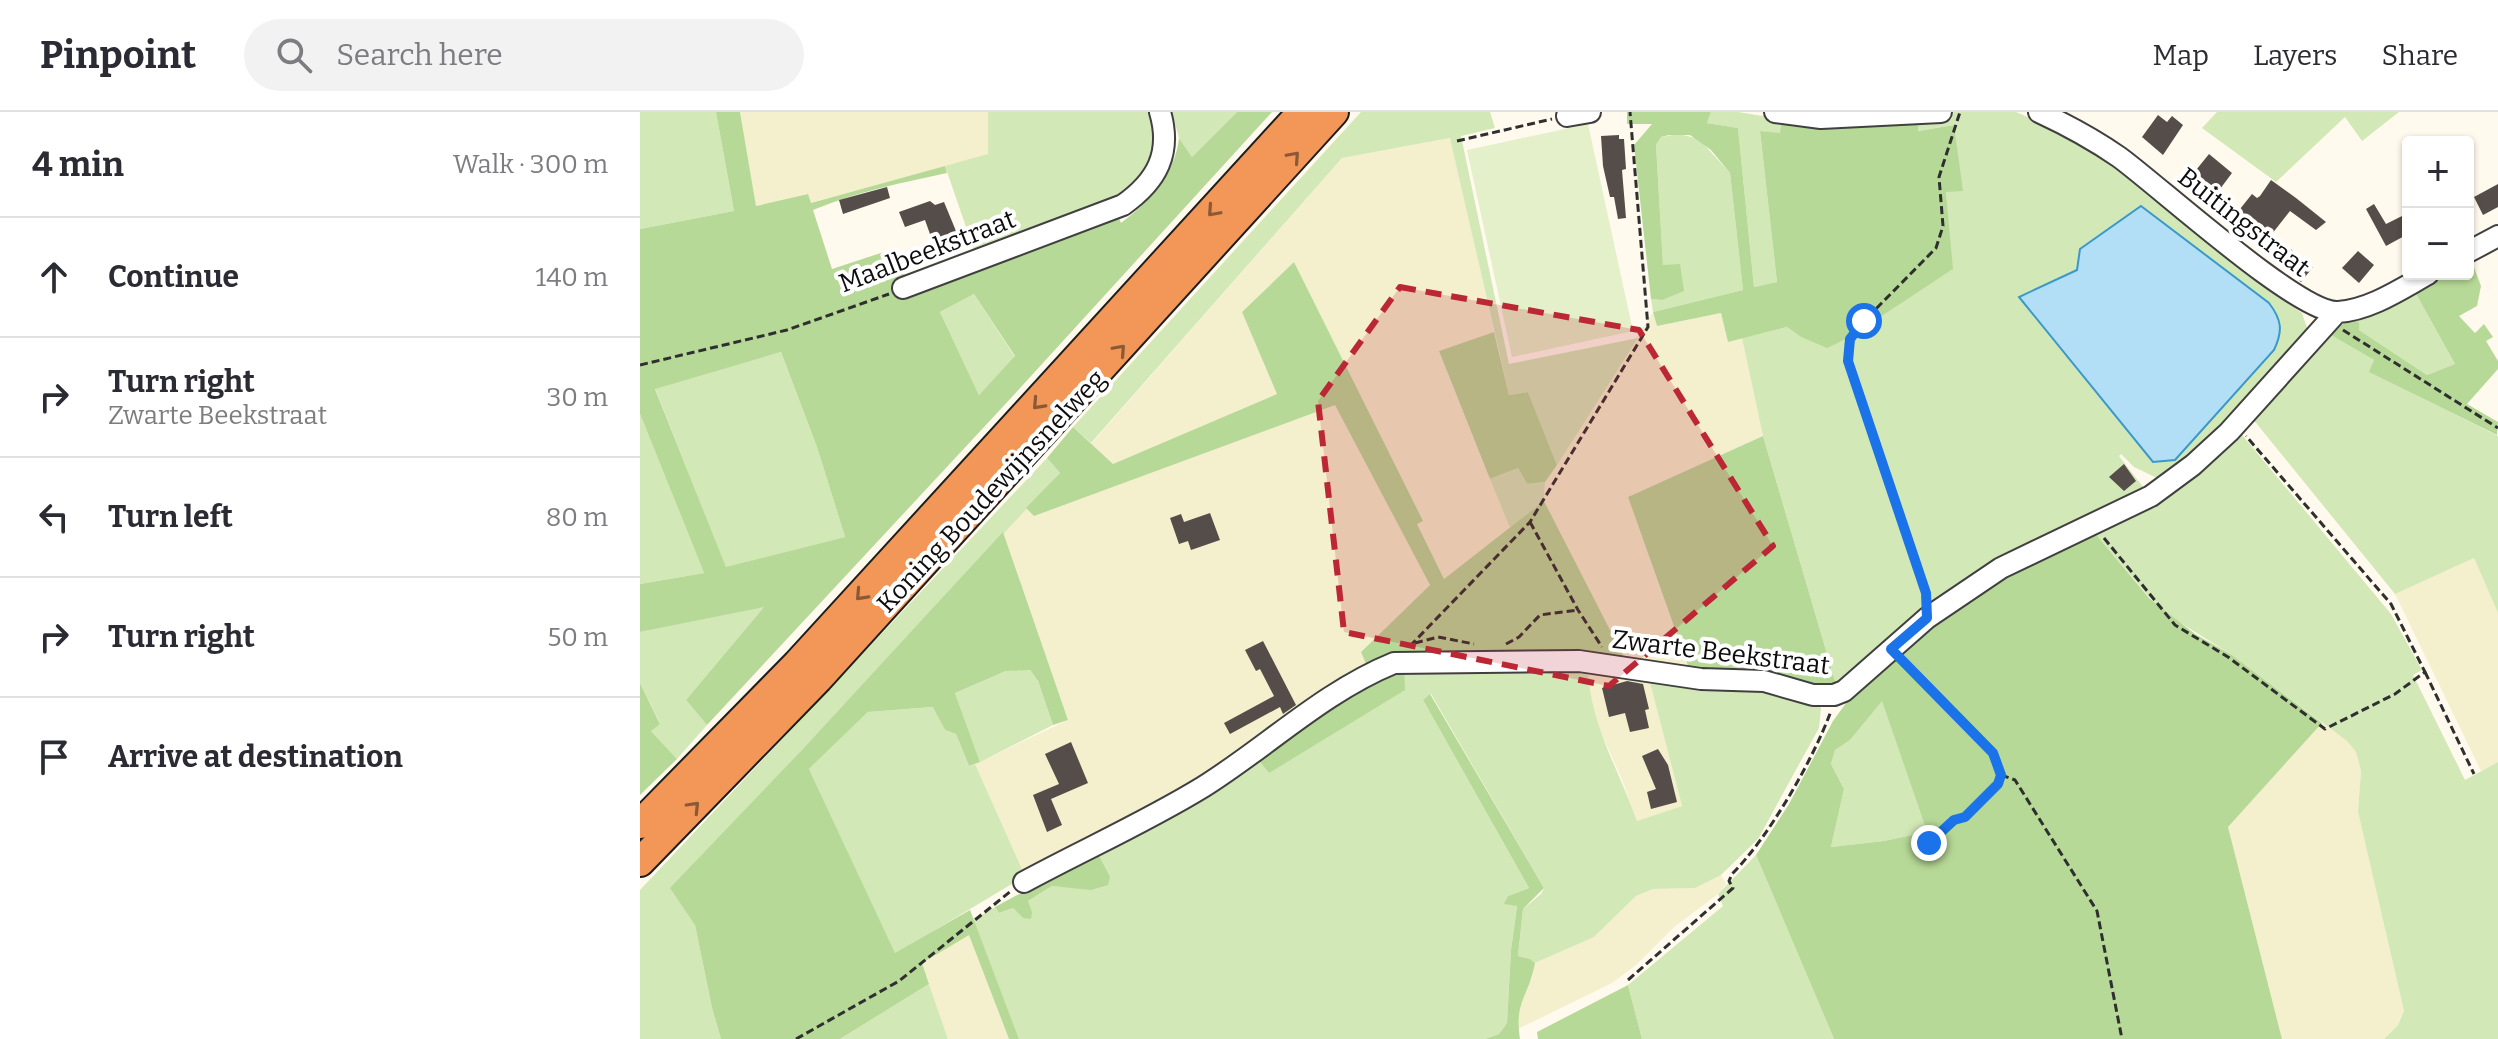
<!DOCTYPE html>
<meta charset="utf-8">
<style>
:root{--surface:#fff;--page:#f2f2f3;--text:#2b2b33;--muted:#7c7c81;--line:#e1e1e2}
body{margin:0;font-family:Bitter,serif;background:var(--page);color:var(--text)}
.controls{position:absolute;right:24px;top:24px;display:grid;overflow:hidden;border-radius:8px;box-shadow:0 2px 6px #0004}
.controls button{width:72px;height:72px;display:grid;place-items:center;padding:0;border:0;border-bottom:2px solid var(--line);background:var(--surface);color:var(--text);font:40px sans-serif}
.stop{position:absolute;width:24px;height:24px;margin:-18px;border:6px solid #1a73e8;border-radius:50%;background:#fff}
.stop.end{background:#1a73e8;border-color:#fff;box-shadow:0 2px 8px #0008}
.list{margin:0;padding:0;list-style:none}
h2{display:flex;justify-content:space-between;align-items:center;height:104px;margin:0;padding:0 32px;font-size:34px}
h2 small{font-size:26px;font-weight:400;color:var(--muted)}
.list li{display:grid;grid-template-columns:52px 1fr auto;gap:24px;align-items:center;box-sizing:border-box;height:120px;padding:0 32px;border-top:2px solid var(--line)}
.list b{display:block;font-size:30px;white-space:nowrap}
.list p{margin:0;font-size:26px;white-space:nowrap;color:var(--muted)}
.list em{font-size:26px;font-style:normal;color:var(--muted)}
.icon{flex:none;width:44px;height:44px;fill:none;stroke:currentColor;stroke-width:2;stroke-linecap:round;stroke-linejoin:round}
.map{position:relative;flex:none;width:1858px;height:927px;overflow:hidden}
header{display:flex;align-items:center;gap:48px;box-sizing:border-box;height:112px;padding:0 40px;background:var(--surface);border-bottom:2px solid var(--line)}
header strong{font-size:38px}
nav{display:flex;gap:44px;margin-inline-start:auto;font-size:28px}
.search{width:560px;height:72px;background:var(--page);display:flex;align-items:center;gap:20px;box-sizing:border-box;padding:0 28px;border-radius:44px;color:var(--muted);font-size:30px}
main{display:flex}
aside{flex:1;background:var(--surface)}
.map>svg:first-child{display:block}
</style>
<header>
<strong>Pinpoint</strong>
<div class="search"><svg class="icon" aria-label="search" viewBox="0 0 24 24"><circle cx="10" cy="10" r="6"/><path d="M15 15l6 6"/></svg>Search here</div>
<nav><a>Map</a><a>Layers</a><a>Share</a></nav>
</header>
<main>
<aside>
<h2>4 min<small>Walk · 300 m</small></h2>
<ul class="list">
<li><svg class="icon" aria-label="ahead" viewBox="0 0 24 24"><path d="M12 20V5M6 11l6-6 6 6"/></svg><div><b>Continue</b></div><em>140 m</em></li>
<li><svg class="icon" aria-label="right" viewBox="0 0 24 24"><path d="M7 20v-9h11M14 6l5 5-5 5"/></svg><div><b>Turn right</b><p>Zwarte Beekstraat</p></div><em>30 m</em></li>
<li><svg class="icon" aria-label="left" viewBox="0 0 24 24"><path d="M17 20v-9H6M10 6l-5 5 5 5"/></svg><div><b>Turn left</b></div><em>80 m</em></li>
<li><svg class="icon" aria-label="right" viewBox="0 0 24 24"><path d="M7 20v-9h11M14 6l5 5-5 5"/></svg><div><b>Turn right</b></div><em>50 m</em></li>
<li><svg class="icon" aria-label="arrive" viewBox="0 0 24 24"><path d="M6 21V4h12l-3 4 3 4H6"/></svg><div><b>Arrive at destination</b></div></li>
</ul>
</aside>
<div class="map">
<svg width="1858" height="927" viewBox="0 0 1858 927">
<rect width="100%" height="100%" fill="#fffaed"/>
<path fill="#f4efcd" d="M100 0H348V43L170 91 167 82 116 94Z
M811 26 854 220 799 239 870 416 804 467 777 412 782 408 654 150 602 200 638 282 473 352 451 332 702 46Z
M1013 200 1017 214 1081 201 1088 230 1102 226 1123 324 988 385 1051 562 987 551 904 389 905 370Z
M695 292 790 473 721 540 726 552 609 635 612 640 385 764 335 652 428 608 363 420 386 396 395 403Z
M1834 446 1858 501V650L1841 659 1755 482Z
M948 553 1008 563 1042 694 997 709 981 665 959 616 948 578Z
M1682 611 1707 629 1716 640 1721 659 1718 700 1764 899 1758 913 1744 927H1642L1588 715Z
M1081 763 1086 772 1078 782 1034 815 996 853 972 871 878 917 876 905 885 879 892 866 895 851 954 825 996 784 1013 777 1055 776Z
M329 822 369 927H308L282 851Z"/>
<path fill="#d3e8b7" fill-rule="evenodd" d="M0 0H76L94 99 0 117Z
M348 0H511C513 7 518 17 518 25 518 54 493 74 471 88L336 144 305 54 348 42Z
M532 0H597L552 45 539 26Z
M721 0H850L855 16 821 24 869 252 998 226 917 353 888 280 869 283 810 26 702 46 451 331 433 315Z
M1071 0H1098L1142 7 1141 22 1120 19 1137 170 1114 175 1098 16 1067 11Z
M1278 0H1376L1422 20 1473 52 1650 193 1662 201 1667 216 1664 227 1636 262 1523 369 1494 355 1481 342 1479 344 1507 380 1197 576 1123 324 1102 226 1147 215 1161 225 1187 235 1210 225 1312 157 1306 79H1322L1314 13 1277 19ZM1437 158 1634 238 1535 347 1380 186Z
M1577 0H1759L1722 29 1705 5 1636 70 1562 16Z
M1039 22 1059 27 1090 61 1103 178 1013 200 1011 187 1022 188 1023 154 1016 33 1021 25Z
M1775 180 1815 252 1787 263 1719 218V212L1715 208Z
M334 182 375 245 339 283 300 200Z
M1689 222 1734 248 1730 260 1858 324V501L1834 446 1755 482 1612 306Z
M141 240 177 335 205 425 86 456 15 276Z
M0 302 64 461 0 472Z
M1598 318 1751 502 1782 558 1773 563 1825 668 1858 650V927H1744L1758 913 1764 899 1718 700 1721 659 1716 640 1707 629 1592 543 1536 508 1509 485 1454 420Z
M407 346 420 361 161 639 55 813 72 896 81 927H0V778Z
M878 356 887 372 905 370 904 389 870 416 850 367Z
M125 494 46 588 67 613 37 647 11 619 20 611 0 571V520Z
M948 553C948 608 979 658 997 709L1042 694 1008 563 1109 572 1177 592 1181 596 1179 616 1118 727 1081 763 1055 776 1013 777 996 784 954 825 895 851 890 847 878 844 883 797 901 782 904 776 791 582 783 588 889 776 868 784 865 792 877 793 871 838 867 911 859 922 845 927H379L333 808 355 795 359 801 373 796 383 806 388 789 412 774 425 775 457 742 618 646 629 661 764 554Z
M389 557 398 569 413 613 340 650 315 581 366 559Z
M1242 588 1287 720 1244 729 1191 735 1204 677 1191 652 1195 638 1210 628Z
M294 595 305 618 316 622 329 654 335 652 385 764 255 842 169 657 228 600Z
M1116 743 1194 927H1002L988 873 1083 794 1078 782Z
M289 872 308 927H200Z"/>
<path fill="#b7d997" fill-rule="evenodd" d="M76 0H100L116 94 168 82 171 91 305 54 307 61C261 71 216 80 173 98L192 157 256 136 266 168 471 88 481 111C509 90 535 62 539 26L552 45 597 0H632L371 286 67 613 46 588 124 495 0 520V472L64 461 0 302V117L94 99ZM334 182 375 244 339 283 300 200ZM141 240 177 335 205 425 86 455 15 277Z
M987 0H1071L1067 11 1098 16 1114 175 1137 170 1120 19 1140 21 1143 0H1278V19L1314 13 1323 79 1306 80 1313 157 1210 225 1187 236 1161 225 1147 215 1088 230 1081 201 1017 214 1013 200 1103 178 1090 61 1071 38 1050 23H1029L1021 25 1016 33 1023 153 1040 152 1044 179 1022 188 1011 187 994 33 1012 12H987Z
M654 150 783 409 777 412 804 467 904 389 987 551 764 554 765 578 629 661 609 636 726 552 721 540 790 473 695 293 394 404 386 396 420 361 407 346 433 315 473 352 637 282 602 200Z
M1832 150 1841 174 1837 194 1819 204 1835 221 1844 212 1853 225 1846 229 1858 249V257L1827 292 1858 310 1857 323 1729 260 1734 248 1689 222 1707 209 1715 208 1719 211V218L1787 263 1815 252 1775 180 1809 162H1828V152Z
M854 220 869 283 888 280 917 353 905 370 887 372 878 356 850 367 799 239Z
M1123 324 1197 576 1051 562 988 385Z
M363 420 428 608 413 613 398 569 390 558 366 559 315 581 340 650 329 654 316 622 305 618 293 595 228 600 169 657 255 841 330 798 379 927H369L329 823 282 851 289 872 200 927H81L72 896 55 813 30 776 161 639Z
M1454 420 1509 486 1555 522 1592 543 1682 611 1588 715 1642 927H1194L1116 743 1149 692 1193 609 1212 583 1265 533 1383 452ZM1242 589 1287 720 1244 729 1191 735 1204 677 1191 652 1195 638 1210 628Z
M0 571 20 612 11 619 37 647 0 683Z
M790 582 904 776 883 797 878 844 890 847 895 851C889 885 874 888 880 927H845L859 922 867 911 871 838 877 794 864 792 868 784 889 776 783 588Z
M570 665 576 681 458 742 470 765 468 773 451 778 412 774 388 789 392 800 391 807 383 806 373 796 359 801 355 795 444 747Z
M988 873 1002 927H898L897 920Z"/>
<path fill="#e4f0c9" d="M948 12 993 219 872 245 827 38Z"/>
<path fill="#b2dff5" stroke="#3a98cb" stroke-width="2" d="M1501 94 1629 191C1642 208 1643 219 1634 238L1535 348 1513 350 1379 185 1437 158 1440 137Z"/>
<path fill="#554d49" d="M1518 3 1527 10 1532 4 1543 13 1523 43 1502 25Z
M979 23V27H984L986 57 982 58 986 106 978 107 974 85H970L963 54 961 24Z
M1569 42 1592 61 1574 85 1548 68Z
M1631 68 1656 86 1686 110 1676 118 1650 99 1628 127 1596 102 1612 82 1617 86 1620 84Z
M1858 72V95L1843 103 1834 85Z
M247 75 250 86 203 102 199 88Z
M290 89 295 93 304 90 321 131 296 139 285 108 265 115 259 100Z
M1734 92 1746 112 1764 103 1768 111V122L1746 134 1726 97Z
M1637 126 1673 155 1661 170 1625 141Z
M1718 139 1734 153 1719 171 1702 156Z
M1484 352 1496 369 1484 379 1469 365Z
M570 401 580 428 551 438 548 429 539 432 530 406 541 402 544 410Z
M623 529 656 593 643 602 640 595 590 622 584 611 634 584 620 557 616 559 605 538Z
M987 569 1003 572 1009 597 1005 598 1009 616 990 620 985 601 969 605 962 576Z
M431 630 448 671 411 687 422 713 407 720 393 683 419 672 405 642Z
M1018 637 1028 653 1037 690 1011 697 1007 680 1016 677 1002 644Z"/>
<g fill="none" stroke-linecap="round" stroke-linejoin="round">
<g stroke="#404040" stroke-width="24">
<path id="minor" d="M1135 0 1181 6 1301 0
M1399 0C1427 13 1453 27 1479 45 1519 74 1659 202 1698 200 1730 198 1761 177 1788 162
M927 4 950 0
M1828 140 1858 124
M263 176 483 93C517 69 532 41 520 0
M384 770C443 738 506 710 563 675 627 635 683 580 754 551L939 549 1061 567 1124 569 1173 583H1194L1204 579 1287 506 1361 456 1511 384 1553 353 1589 320 1697 200"/>
</g>
<g stroke="#1e1e1e" stroke-width="32">
<path id="highway" d="M0 712 157 552 662 0
M0 750 178 567 694 0"/>
</g>
<path stroke="#2f2f2f" stroke-width="3" stroke-dasharray="8 4" stroke-linecap="butt" d="M817 29 912 7
M1703 218 1858 316
M0 253 147 218 249 182
M890 410 938 498 962 535
M1464 426 1535 513 1588 545 1685 617 1755 582 1785 560 1751 492 1606 324
M1286 486 1208 249 1210 227 1224 209 1296 136 1303 114 1299 65 1320 0
M775 531 798 525 834 532
M866 532 879 525 900 503 938 498
M770 534 890 410 1008 215 990 0
M1262 548 1353 641 1361 663 1358 672 1325 705 1314 708 1289 731
M1785 560 1834 662
M1361 663 1375 668 1457 799 1482 927
M988 868 1093 776 1089 769 1092 762C1129 725 1173 648 1191 599
M156 927 259 869 371 779"/>
<use href="#minor" stroke="#fff" stroke-width="20"/>
<use href="#highway" stroke="#f29757" stroke-width="28"/>
</g>
<defs><path id="oneway-chevron" d="M-2-3.5L2.5 0L-2 3.5" fill="none" stroke-width="1.6" stroke-linecap="round" stroke-linejoin="round" transform="scale(2)"/></defs>
<g stroke="#8b5936">
<use href="#oneway-chevron" transform="translate(654 45) rotate(-48)"/>
<use href="#oneway-chevron" transform="translate(573 99) rotate(132)"/>
<use href="#oneway-chevron" transform="translate(480 238) rotate(-48)"/>
<use href="#oneway-chevron" transform="translate(398 292) rotate(133)"/>
<use href="#oneway-chevron" transform="translate(221 483) rotate(133)"/>
<use href="#oneway-chevron" transform="translate(54 695) rotate(-46)"/>
</g>
<g fill="none" stroke-linecap="round" stroke-linejoin="round">
<path stroke="#1a73e8" stroke-width="10" d="M1224 209 1210 227 1208 249 1286 481 1287 506 1251 537 1353 641 1361 663 1358 672 1325 705 1314 708 1289 731"/>
</g>
<path fill="#bb2735" fill-opacity="0.2" stroke="#bb2735" stroke-width="6" stroke-dasharray="16 10" stroke-linejoin="round" d="M760 175 999 218 1133 434 969 574 704 520 678 289Z"/>
<g text-anchor="middle" stroke-width="8" stroke-linejoin="round" paint-order="stroke">
<g font-size="26" fill="#0d0d0d" stroke="#fff">
<text transform="translate(1604 110) rotate(38)" y="9">Buitingstraat</text>
<text transform="translate(287 139) rotate(-21)" y="9">Maalbeekstraat</text>
<text transform="translate(351 379) rotate(-47)" y="9">Koning Boudewijnsnelweg</text>
<text transform="translate(1081 540) rotate(7)" y="9">Zwarte Beekstraat</text>
</g>
</g>
</svg>
<div class="controls">
<button>+</button>
<button>−</button>
</div>
<div class="stop" style="left:1224px;top:209px"></div>
<div class="stop end" style="left:1289px;top:731px"></div>
</div>
</main>
